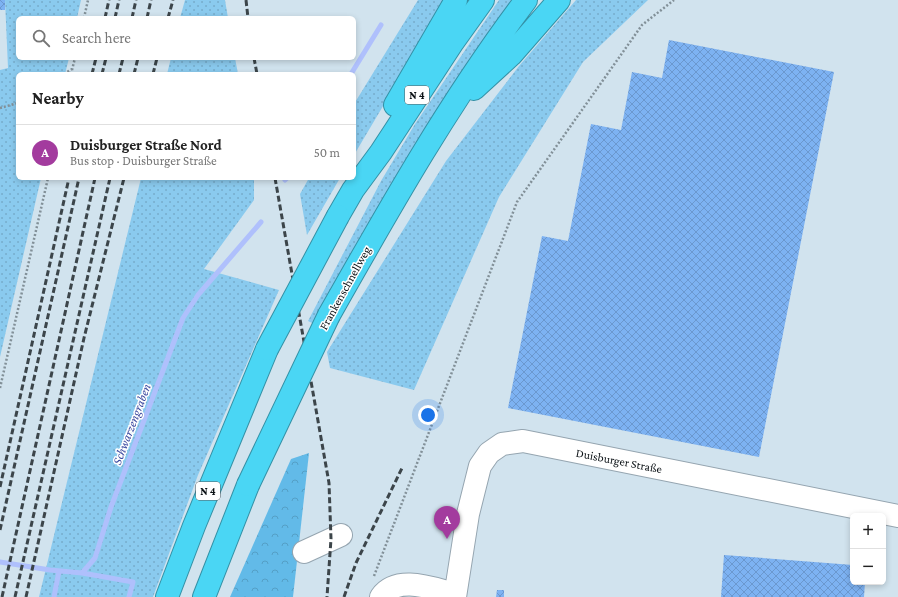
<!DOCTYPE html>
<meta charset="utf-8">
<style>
:root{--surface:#fff;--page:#f2f2f2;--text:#222;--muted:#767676;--line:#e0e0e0;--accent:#a33b9e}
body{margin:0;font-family:"Crimson Pro",serif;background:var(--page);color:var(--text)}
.controls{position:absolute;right:12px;bottom:12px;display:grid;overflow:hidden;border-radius:6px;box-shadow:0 2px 6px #0003}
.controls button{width:36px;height:36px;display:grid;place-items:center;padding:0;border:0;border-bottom:1px solid var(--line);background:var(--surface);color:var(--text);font:20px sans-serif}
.you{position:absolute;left:428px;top:415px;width:14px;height:14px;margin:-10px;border:3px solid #fff;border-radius:50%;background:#1a73e8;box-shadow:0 0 0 6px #1a73e833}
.badge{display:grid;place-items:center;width:26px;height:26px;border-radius:50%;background:var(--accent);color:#fff;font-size:13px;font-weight:700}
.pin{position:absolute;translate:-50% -33px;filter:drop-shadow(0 1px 2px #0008)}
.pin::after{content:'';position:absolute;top:21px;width:14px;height:12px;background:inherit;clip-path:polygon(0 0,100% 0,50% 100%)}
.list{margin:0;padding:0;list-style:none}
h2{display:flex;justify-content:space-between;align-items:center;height:52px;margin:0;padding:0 16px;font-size:17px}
h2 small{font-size:13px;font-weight:400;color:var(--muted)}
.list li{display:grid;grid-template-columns:26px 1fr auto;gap:12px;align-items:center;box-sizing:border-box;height:56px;padding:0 16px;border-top:1px solid var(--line)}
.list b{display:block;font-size:15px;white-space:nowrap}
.list p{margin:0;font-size:13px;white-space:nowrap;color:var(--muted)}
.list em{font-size:13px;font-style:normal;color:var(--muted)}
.icon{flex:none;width:22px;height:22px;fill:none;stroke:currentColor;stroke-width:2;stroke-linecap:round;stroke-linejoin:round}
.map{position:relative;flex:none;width:898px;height:597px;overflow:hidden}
.search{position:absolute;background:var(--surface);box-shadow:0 2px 6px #0003;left:16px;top:16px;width:340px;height:44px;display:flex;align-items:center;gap:10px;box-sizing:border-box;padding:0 14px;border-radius:6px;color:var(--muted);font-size:15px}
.panel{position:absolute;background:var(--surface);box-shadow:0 2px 6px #0003;left:16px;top:72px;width:340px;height:108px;border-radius:6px}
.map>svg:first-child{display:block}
</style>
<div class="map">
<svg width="898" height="597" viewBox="0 0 898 597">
<defs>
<pattern id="grass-dots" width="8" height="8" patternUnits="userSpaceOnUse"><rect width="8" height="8" fill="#8acaee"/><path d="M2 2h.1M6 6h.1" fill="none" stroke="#76accb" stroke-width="1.8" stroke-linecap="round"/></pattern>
<pattern id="forest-crowns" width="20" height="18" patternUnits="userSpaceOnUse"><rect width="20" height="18" fill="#62bae8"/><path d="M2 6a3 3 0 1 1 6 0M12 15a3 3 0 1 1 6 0" fill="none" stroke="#549fc6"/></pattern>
<pattern id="building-cross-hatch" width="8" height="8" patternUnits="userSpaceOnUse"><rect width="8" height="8" fill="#7db2f2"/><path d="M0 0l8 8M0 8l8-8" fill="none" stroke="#6b98cf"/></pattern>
</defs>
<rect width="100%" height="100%" fill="#d1e3ee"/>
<path fill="url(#grass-dots)" d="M5 0H81L77 18H18V58H69L65 74H18V178H41L0 357V70L8 68Z
M185 0H225L228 18H180Z
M418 0H446L354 155V104Z
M499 0H514L314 324 308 321 381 181 415 124Z
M576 0H648L583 62 499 197 414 390 330 368 327 352 446 161 519 66Z
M171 58H235L238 74H167Z
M141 178H254V200L204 269 279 290 198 475 153 597H39Z
M309 178H340L307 235 300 194Z"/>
<path fill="url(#forest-crowns)" d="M309 453 293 597H230L291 459Z"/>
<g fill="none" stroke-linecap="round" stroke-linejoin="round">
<path stroke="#afc0fc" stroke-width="5" d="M351 74 381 25
M285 180 287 178
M0 562 50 570 82 573 95 558 111 507 183 318 198 295 261 222
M82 573 133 582 129 597
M54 597 59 571"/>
</g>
<path fill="url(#building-cross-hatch)" d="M0 0H5V10H0Z
M669 40 834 72 759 457 508 408 542 236 568 241 591 124 621 130 632 72 662 78Z
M724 555 853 565V582H865L864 597H721Z
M497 590H504V597H496Z"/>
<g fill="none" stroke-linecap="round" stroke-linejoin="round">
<g stroke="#95a5b0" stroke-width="24">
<path id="minor" d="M304 552 341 535
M381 597C397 574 434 589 455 594
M455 597 468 514 480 466 489 453 502 444 523 441 898 516"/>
</g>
<g stroke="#3491a6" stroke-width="24">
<path id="highway" d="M474 89 511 55 559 0
M395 105 456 0
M338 216 353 190 381 152 453 42 483 0
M329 315C390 207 451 99 526 0
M167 597 194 526 267 349
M204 597 248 485"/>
</g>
<path stroke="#829098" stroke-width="2.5" stroke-dasharray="2 2" stroke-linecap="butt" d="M84 18 88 0
M64 74 72 69
M71 74 75 58
M0 108 18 103
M0 388 48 178
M374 576 517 202 642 25 674 0"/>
<use href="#minor" stroke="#fff" stroke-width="22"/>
<use href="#highway" stroke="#4ad6f4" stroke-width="22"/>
<path stroke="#3c454a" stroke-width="3" stroke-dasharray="6 3" stroke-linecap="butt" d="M246 0 248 18
M105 18 109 0
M115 18 119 0
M132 18 136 0
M147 18 151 0
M168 18 173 0
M254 58 257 74
M92 74 96 58
M102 74 106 58
M119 74 123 58
M134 74 138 58
M153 74 157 58
M275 178 329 483 331 539 327 597
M0 487 69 178
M0 530 79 178
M2 597 95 178
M15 597 110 178
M26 597 84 338 124 178
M344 597 356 563 403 466"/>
<g stroke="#3491a6" stroke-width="24" stroke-linecap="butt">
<path id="highway-bridge" d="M267 349 338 216
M248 485 329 315"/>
</g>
<use href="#highway-bridge" stroke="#4ad6f4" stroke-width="22"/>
</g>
<g text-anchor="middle" stroke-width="3" stroke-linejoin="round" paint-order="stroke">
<g fill="#fff" stroke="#55595c" stroke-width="1">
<rect x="405" y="86" width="24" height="18" rx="3"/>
<rect x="196" y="482" width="24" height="18" rx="3"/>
</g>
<g font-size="11" font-weight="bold" fill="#0c1216">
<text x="417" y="99">N 4</text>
<text x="208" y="495">N 4</text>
</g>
<g font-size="12" fill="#0c1216" stroke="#fff">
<text transform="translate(345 288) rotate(-61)" y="4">Frankenschnellweg</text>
<text transform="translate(619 461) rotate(11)" y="4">Duisburger Straße</text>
</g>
<g font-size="13" font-style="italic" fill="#3c4aa0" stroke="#fff">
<text transform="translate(131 424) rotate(-69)" y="5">Schwarzengraben</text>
</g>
</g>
</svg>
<div class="controls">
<button>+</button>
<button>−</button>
</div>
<div class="you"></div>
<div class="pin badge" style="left:447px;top:539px">A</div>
<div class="search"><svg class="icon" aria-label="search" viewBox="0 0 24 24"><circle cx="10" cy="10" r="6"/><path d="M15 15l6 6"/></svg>Search here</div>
<section class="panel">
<h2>Nearby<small></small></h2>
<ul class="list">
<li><span class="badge">A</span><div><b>Duisburger Straße Nord</b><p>Bus stop · Duisburger Straße</p></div><em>50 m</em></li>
</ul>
</section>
</div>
